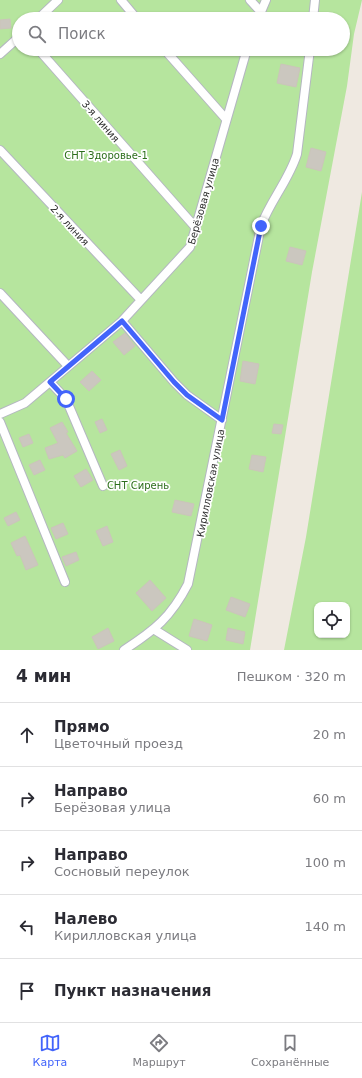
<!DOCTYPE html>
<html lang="ru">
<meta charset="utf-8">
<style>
:root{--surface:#fff;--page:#f2f2f3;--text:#2b2b33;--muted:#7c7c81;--line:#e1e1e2;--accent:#4264fb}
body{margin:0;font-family:"DejaVu Sans",sans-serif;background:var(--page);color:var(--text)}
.controls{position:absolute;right:12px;bottom:12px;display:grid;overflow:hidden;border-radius:8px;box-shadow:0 1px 3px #0004}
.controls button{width:36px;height:36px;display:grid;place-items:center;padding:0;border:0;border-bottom:1px solid var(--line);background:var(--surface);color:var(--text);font:20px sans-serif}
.stop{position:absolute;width:12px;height:12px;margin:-9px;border:3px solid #4264fb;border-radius:50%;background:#fff}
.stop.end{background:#4264fb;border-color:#fff;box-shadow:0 1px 4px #0008}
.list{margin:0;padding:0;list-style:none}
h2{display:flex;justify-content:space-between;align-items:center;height:52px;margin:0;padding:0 16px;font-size:17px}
h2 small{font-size:13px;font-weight:400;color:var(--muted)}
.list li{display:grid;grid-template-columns:26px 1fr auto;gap:12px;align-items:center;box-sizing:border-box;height:64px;padding:0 16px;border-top:1px solid var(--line)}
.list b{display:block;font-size:15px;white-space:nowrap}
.list p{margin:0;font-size:13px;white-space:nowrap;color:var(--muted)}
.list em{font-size:13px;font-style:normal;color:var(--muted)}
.icon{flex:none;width:22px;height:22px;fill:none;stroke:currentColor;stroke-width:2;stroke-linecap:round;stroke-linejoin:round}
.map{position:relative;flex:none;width:362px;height:650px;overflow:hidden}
.search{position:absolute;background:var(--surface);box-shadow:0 1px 3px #0004;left:12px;right:12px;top:12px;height:44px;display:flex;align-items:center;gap:10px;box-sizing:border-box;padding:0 14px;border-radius:22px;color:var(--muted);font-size:15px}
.sheet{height:372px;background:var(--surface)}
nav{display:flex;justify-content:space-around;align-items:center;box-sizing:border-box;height:56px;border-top:1px solid var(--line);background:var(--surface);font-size:11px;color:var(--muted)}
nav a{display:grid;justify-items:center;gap:2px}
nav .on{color:var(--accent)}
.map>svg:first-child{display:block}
</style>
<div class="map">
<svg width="362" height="650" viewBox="0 0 362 650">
<rect width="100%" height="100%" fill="#efe9e1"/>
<path fill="#b6e59e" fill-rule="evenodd" d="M0 0H362L354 34 347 86 312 272 250 650H0ZM19 19H343V49H19Z
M362 192V650H284L306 537ZM317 605H347V635H317Z"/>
<path fill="#cbc7bf" stroke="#cbc5ba" d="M10 19 11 28 0 29V20Z
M281 64 300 68 296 87 277 83Z
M311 148 326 152 321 171 306 167Z
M290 247 306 251 302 265 286 261Z
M125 333 135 346 124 355 113 342Z
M243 361 259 364 255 384 240 381Z
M92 371 101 380 89 391 80 382Z
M102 419 107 430 100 433 95 422Z
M62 422 68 432 66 433 77 451 65 458 63 455 49 459 45 448 58 443 50 428Z
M274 424 283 425 281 434 272 433Z
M29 434 33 443 23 447 19 438Z
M120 450 127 466 119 470 111 454Z
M252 455 266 457 263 472 249 469Z
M40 460 45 470 34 475 29 465Z
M86 469 93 480 81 487 74 476Z
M175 500 194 504 191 516 172 512Z
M16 512 20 520 8 526 4 518Z
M63 523 68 534 56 539 51 528Z
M107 526 113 542 103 546 96 531Z
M25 536 38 565 26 570 20 555 17 556 11 543Z
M76 552 79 560 66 566 62 557Z
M150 580 166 598 152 611 136 593Z
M231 597 250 604 245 617 226 610Z
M194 619 212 625 207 641 189 636Z
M108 628 114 641 98 649 92 637Z
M228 628 245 632 243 644 226 640Z"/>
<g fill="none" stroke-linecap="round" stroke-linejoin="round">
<g stroke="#b4b7c1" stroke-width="10">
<path id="street" d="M121 0 137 19
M250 0 261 12
M38 19 58 0
M258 19 266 0
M313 19 315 0
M38 49 196 228
M164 49 226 119
M0 54 19 37
M0 150 141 300
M0 293 68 366
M122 321 174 382 187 395 222 420
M50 382 66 399 103 486
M0 414 25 403 122 321 190 247 247 49
M0 422 65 582
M155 630 187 650
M124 650C155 630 171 617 188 584L261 226C270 201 289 180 297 154L310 49"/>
</g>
<use href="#street" stroke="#fff" stroke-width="8"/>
</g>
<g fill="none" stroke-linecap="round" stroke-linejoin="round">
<path stroke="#4264fb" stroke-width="5" d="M66 399 50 382 122 321 174 382 187 395 222 420 261 226"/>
</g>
<g text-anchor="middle" stroke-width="3.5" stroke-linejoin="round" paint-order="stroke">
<g font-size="10" fill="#2e2e2e" stroke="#fff">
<text transform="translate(101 121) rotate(49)" y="4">3-я линия</text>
<text transform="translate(203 201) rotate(-74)" y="4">Берёзовая улица</text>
<text transform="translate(70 225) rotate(47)" y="4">2-я линия</text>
<text transform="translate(210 483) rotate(-79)" y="4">Кирилловская улица</text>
</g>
<g font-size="10" fill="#2c6e1b" stroke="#fff">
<text x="106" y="159">СНТ Здоровье-1</text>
<text x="138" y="489">СНТ Сирень</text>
</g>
</g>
</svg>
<div class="controls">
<button><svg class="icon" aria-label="locate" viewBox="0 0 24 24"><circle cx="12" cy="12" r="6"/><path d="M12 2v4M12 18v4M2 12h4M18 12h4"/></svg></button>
</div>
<div class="stop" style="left:66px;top:399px"></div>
<div class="stop end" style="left:261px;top:226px"></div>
<div class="search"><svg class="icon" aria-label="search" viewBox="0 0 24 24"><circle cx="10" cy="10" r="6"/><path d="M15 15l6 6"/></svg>Поиск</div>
</div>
<section class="sheet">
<h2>4 мин<small>Пешком · 320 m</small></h2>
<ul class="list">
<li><svg class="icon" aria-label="ahead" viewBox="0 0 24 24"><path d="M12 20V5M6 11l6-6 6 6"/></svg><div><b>Прямо</b><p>Цветочный проезд</p></div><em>20 m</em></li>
<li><svg class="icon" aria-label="right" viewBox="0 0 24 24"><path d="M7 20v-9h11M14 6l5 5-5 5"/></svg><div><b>Направо</b><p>Берёзовая улица</p></div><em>60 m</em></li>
<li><svg class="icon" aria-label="right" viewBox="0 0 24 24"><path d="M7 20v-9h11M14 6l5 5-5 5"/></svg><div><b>Направо</b><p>Сосновый переулок</p></div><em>100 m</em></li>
<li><svg class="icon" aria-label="left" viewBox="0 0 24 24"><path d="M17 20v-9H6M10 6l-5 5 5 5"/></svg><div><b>Налево</b><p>Кирилловская улица</p></div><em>140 m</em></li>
<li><svg class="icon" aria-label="arrive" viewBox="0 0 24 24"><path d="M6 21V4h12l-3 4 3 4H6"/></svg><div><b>Пункт назначения</b></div></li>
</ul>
</section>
<nav>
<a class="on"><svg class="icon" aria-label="map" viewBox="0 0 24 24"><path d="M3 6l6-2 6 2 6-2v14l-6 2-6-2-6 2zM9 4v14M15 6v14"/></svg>Карта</a>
<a><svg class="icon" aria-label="directions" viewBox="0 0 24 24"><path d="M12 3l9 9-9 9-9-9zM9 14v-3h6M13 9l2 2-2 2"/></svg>Маршрут</a>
<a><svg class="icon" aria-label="saved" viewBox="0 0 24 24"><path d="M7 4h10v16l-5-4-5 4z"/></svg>Сохранённые</a>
</nav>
